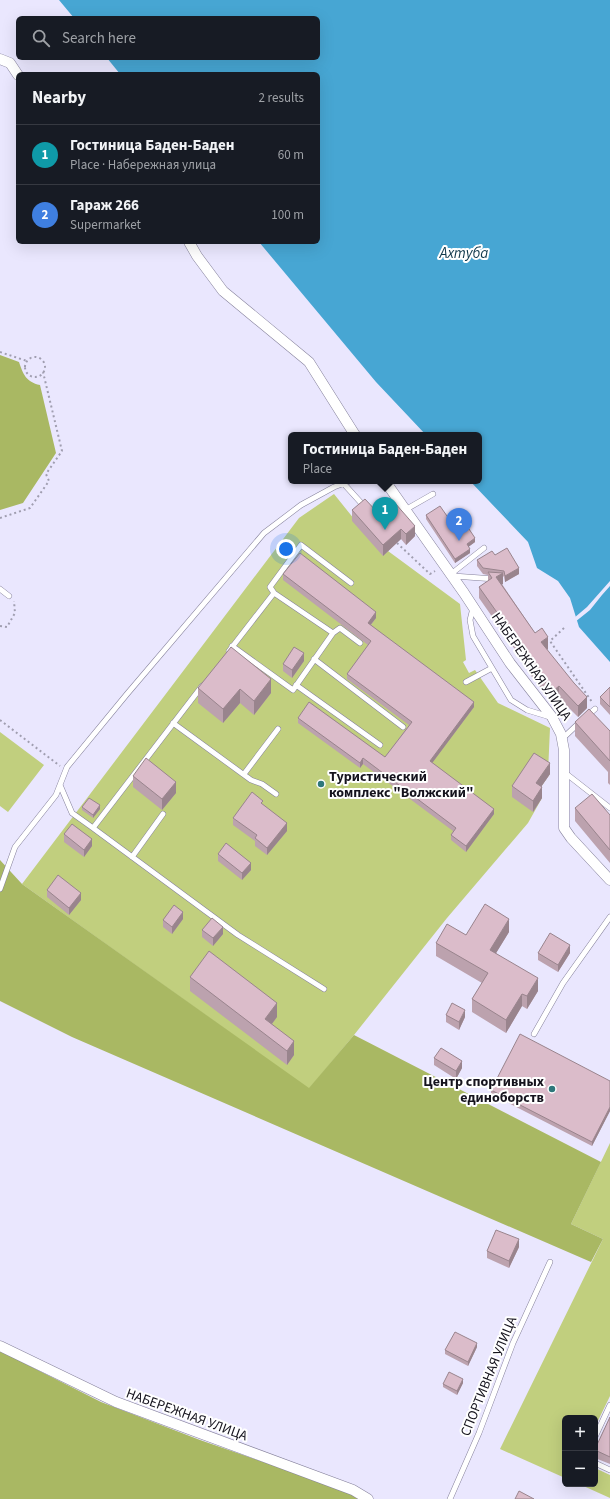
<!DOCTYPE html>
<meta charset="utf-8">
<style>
:root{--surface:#171b24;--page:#20242c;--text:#f1f3f6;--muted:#9ea1a6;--line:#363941;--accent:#2e777b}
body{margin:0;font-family:"Source Sans 3",sans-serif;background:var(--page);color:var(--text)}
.controls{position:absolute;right:12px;bottom:12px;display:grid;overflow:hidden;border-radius:6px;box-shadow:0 4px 16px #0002}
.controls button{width:36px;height:36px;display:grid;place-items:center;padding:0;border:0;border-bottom:1px solid var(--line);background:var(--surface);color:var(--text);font:20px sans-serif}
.you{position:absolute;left:286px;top:549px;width:14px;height:14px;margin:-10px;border:3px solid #fff;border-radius:50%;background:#1a73e8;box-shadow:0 0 0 6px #1a73e833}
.badge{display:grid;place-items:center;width:26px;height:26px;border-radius:50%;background:var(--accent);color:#fff;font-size:13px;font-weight:700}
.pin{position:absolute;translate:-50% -33px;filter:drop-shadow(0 1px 2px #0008)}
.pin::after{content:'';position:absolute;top:21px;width:14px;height:12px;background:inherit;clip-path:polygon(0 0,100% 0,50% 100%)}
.popup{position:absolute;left:288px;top:432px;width:194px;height:52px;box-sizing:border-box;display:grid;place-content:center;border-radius:6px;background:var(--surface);filter:drop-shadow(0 1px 3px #0005);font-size:13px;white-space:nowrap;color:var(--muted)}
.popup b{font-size:15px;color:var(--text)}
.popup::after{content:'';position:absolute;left:50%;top:100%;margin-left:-8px;border:8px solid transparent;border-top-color:var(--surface)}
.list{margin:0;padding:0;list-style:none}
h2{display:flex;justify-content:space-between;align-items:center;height:52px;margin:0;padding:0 16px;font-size:17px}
h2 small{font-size:13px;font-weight:400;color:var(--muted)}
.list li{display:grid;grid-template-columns:26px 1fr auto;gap:12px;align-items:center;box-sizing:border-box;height:60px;padding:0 16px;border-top:1px solid var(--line)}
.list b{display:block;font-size:15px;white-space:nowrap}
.list p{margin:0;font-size:13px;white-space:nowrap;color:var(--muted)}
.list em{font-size:13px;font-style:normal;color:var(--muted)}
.icon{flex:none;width:22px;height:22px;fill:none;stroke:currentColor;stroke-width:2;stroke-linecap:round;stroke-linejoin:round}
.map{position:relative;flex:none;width:610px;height:1499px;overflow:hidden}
.search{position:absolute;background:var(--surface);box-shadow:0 4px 16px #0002;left:16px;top:16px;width:304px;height:44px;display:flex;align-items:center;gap:10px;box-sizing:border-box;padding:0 14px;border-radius:6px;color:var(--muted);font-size:15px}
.panel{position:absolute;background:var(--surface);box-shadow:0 4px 16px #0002;left:16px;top:72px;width:304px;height:172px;border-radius:6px}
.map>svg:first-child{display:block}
</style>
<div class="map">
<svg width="610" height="1499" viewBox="0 0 610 1499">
<rect width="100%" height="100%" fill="#eae7fe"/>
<path fill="#c1cf7e" d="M334 494 383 555 388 551 460 604 466 660 463 662 469 673 475 670 498 703 550 728 548 773 550 774 536 794 542 798 528 823 447 918 354 1035 309 1089 22 884 299 518Z
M0 732 44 765 8 812 0 806Z
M610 1143V1396L595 1427V1418H565V1478L500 1449 603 1239 571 1224Z
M595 1468 610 1475V1498L579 1484H595Z"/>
<path fill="#a9b863" d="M0 355 19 362C23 374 26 382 40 385L56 453 23 503 0 510Z
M0 860 22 884 309 1088 354 1035 601 1162 571 1224 603 1239 591 1262 72 1037 0 1001Z
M0 1351 101 1402 200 1440 303 1476 349 1493 358 1499H0Z"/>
<path fill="#47a6d3" d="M59 0H610V662L579 627 570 598 558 581 537 568 528 542 470 481H479V435H426L376 382 259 242H318V74H120L107 58H318V18H74Z"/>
<path fill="#eae7fe" d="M610 581V586L602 595 590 610 575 622 574 618 587 607Z"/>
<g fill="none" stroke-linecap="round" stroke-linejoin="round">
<g stroke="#86829c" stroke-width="6">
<path id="lane" d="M344 484 363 505
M405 510 433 494
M451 574 484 548
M453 576 495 579
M0 589 9 596
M274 593 270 587 301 545 351 583
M473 608 470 620 473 636 511 700 527 710 550 717
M232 646 293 690 333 633
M229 651 274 593 333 633 340 628 360 643
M314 659 403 727
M466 682 492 668
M296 685 380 745
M588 715 595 709
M173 723 251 780 262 784 276 794
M562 739 579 723
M564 772 610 808
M244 774 278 729
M60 785 72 813 93 828 202 686
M93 828 238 935 324 989
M132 857 163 814
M0 889 15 847 56 795 67 767 127 694 264 533 301 505 334 487 350 481
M534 1034 563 983 610 917
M595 1437 610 1405
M595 1463 610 1470
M450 1499 479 1433 513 1343 550 1262"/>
</g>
<g stroke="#86829c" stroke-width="11">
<path id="street" d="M0 59 10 63 18 75
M189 242 197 256 223 291 309 362 355 435
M385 481 464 593 510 663 552 717 561 734 564 750V828L571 838 610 880
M0 1346 116 1402 353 1490 368 1499"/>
</g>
<path stroke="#a09eb0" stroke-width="2" stroke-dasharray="2 3" stroke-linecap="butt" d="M0 352 27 361
M25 367a10 10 0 1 1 20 0a10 10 0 1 1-20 0Z
M383 511 390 505
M0 518 30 508 49 481 46 474 62 451 43 372
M397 543 430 574 435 571
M0 626 7 627 15 613 14 601
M564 628 550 641 592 702
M0 720 60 766"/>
<use href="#lane" stroke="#fff" stroke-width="5"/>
<use href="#street" stroke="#fff" stroke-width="10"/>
</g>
<path fill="#bca2ae" d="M352 510 378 513 386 511 415 536 406 545 401 539 383 556 352 521Z
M426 515 475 542 468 547 470 553 455 563 426 519Z
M495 555 519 574 505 582 504 577 503 576V584H502L535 633 548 649 547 650 587 708 578 717 559 698 553 703 528 672V668L479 598V587L488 581V575L483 574 477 566V560Z
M283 574 376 618 371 625 474 707 432 763 494 814 466 852 451 840V835L453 831 363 764 360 768 298 723V718L385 757 409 725 347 679V674L368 645 283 580Z
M231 647 271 693 254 715 240 703 223 723 198 703V688Z
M304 661 292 678 283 671V664Z
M610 687V715L600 704V697Z
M575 722 610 731V785L608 783V772L575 736Z
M550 774 541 787 542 798 533 812 512 797V786Z
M133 776 176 793 162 810 133 787Z
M263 805 287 831 267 855 255 846V841L233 825V818Z
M82 807 100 809 93 818 82 810Z
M575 808 610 815V863L575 821Z
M64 834 92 846 84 857 64 842Z
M218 854 251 870 242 880 218 861Z
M47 890 81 900 69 915 47 897Z
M183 919 172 934 163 927V920Z
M202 930 223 934 213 946 202 937Z
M509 932 496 953 538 991 527 1009 522 1006 506 1033 472 1012V999L482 983 436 956V943L466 935Z
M538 953H570L558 972 538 960Z
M190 977 277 1017 272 1024 294 1055 287 1065 190 991Z
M446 1015 465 1017 459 1030 446 1022Z
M434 1058 462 1068 456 1079 434 1065Z
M610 1081V1111L592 1146 491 1094V1090Z
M519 1247 509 1268 487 1258V1251Z
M477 1347 468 1366 445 1354V1350Z
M463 1383 457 1395 443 1387V1384Z
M610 1417V1464L595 1458V1450Z"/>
<path fill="#99848d" d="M415 526V536L406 545V534Z
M401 529V539L383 556V545Z
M475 538V542L467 548V544Z
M470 549V553L455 563V559Z
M519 568V574L505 582V576Z
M503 573V584L496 588V577Z
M376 612V618L368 628V623Z
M548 637V649L541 654V642Z
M304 653V661L292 678V670Z
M271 679V693L254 715V701Z
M559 686V698L553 703V691Z
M240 689V703L223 723V709Z
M587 697V708L578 717V706Z
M474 702V707L430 766V761Z
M363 758V764L360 768V763Z
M550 763V774L536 794V783Z
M176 782V793L162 810V799Z
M542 787V798L533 812V801Z
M100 805V809L93 818V815Z
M494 809V814L466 852V846Z
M287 823V831L267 855V848Z
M92 839V846L84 857V850Z
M251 863V870L242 880V873Z
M81 893V900L69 915V908Z
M183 912V919L172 934V927Z
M509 919V932L490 963V950Z
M223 927V934L213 946V938Z
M570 945V953L558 972V965Z
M538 978V991L527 1009V996Z
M522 994V1006L506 1033V1020Z
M277 1003V1017L265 1033V1019Z
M465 1010V1017L459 1030V1022Z
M294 1041V1055L287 1065V1051Z
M462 1061V1068L456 1079V1071Z
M610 1107V1111L592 1146V1142Z
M519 1239V1247L509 1268V1261Z
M477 1343V1347L468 1366V1362Z
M463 1379V1383L457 1395V1391Z"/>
<path fill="#dbbcca" stroke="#99848d" d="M365 499 378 513 384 508 386 511 395 503 415 526 406 534 401 529 383 545 352 510Z
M440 506 454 526 463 520 475 538 467 544 470 549 455 559 426 515Z
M507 548 519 568 505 576 504 571 483 568 477 560 492 551 495 555Z
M300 553 376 612 368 623 474 702 430 761 494 809 466 846 451 835 456 828 363 758 360 763 298 718 309 702 385 757 412 722 347 674 371 641 283 574Z
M488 572 503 573 496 577 535 633 542 628 548 637 541 642 574 683 587 697 578 706 559 686 553 691 528 661 530 659 479 587 492 578Z
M231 647 271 679 254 701 240 689 223 709 198 688Z
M294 647 304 653 292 670 283 664Z
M610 687V707L600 697Z
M589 709 610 731V761L575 722Z
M534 753 550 763 536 783 542 787 533 801 512 786Z
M146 758 176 782 162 799 133 776Z
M252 792 263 801 261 803 287 823 267 848 255 838 257 835 233 818Z
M592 794 610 815V850L575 808Z
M89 798 100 805 93 815 82 807Z
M72 824 92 839 84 850 64 834Z
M226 843 251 863 242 873 218 854Z
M58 875 81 893 69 908 47 890Z
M485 904 509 919 490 950 538 978 527 996 522 994 506 1020 472 999 488 973 436 943 447 924 466 935Z
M174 905 183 912 172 927 163 920Z
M212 918 223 927 213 938 202 930Z
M550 933 570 945 558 965 538 953Z
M209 951 277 1003 265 1019 294 1041 287 1051 190 977Z
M452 1003 465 1010 459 1022 446 1015Z
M520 1034 610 1081V1107L592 1142 491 1090Z
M441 1048 462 1061 456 1071 434 1058Z
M496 1230 519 1239 509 1261 487 1251Z
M455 1332 477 1343 468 1362 445 1350Z
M449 1372 463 1379 457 1391 443 1384Z
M610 1417V1457L595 1450V1449Z
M519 1491 534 1499H515Z"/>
<g fill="#2e777b" stroke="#fff" stroke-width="1.5">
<circle cx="321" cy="784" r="4"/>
<circle cx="552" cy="1089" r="4"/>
</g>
<g text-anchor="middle" stroke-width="4" stroke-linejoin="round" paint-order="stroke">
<g font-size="14" fill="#15131d" stroke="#fff">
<text transform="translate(532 666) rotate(55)" y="5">НАБЕРЕЖНАЯ УЛИЦА</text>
<text transform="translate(488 1376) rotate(-68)" y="5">СПОРТИВНАЯ УЛИЦА</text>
<text transform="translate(187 1414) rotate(20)" y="5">НАБЕРЕЖНАЯ УЛИЦА</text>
</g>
<g font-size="14" font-weight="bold" fill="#15131d" stroke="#fff" text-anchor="start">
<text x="329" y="781">Туристический<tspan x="329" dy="16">комплекс "Волжский"</tspan></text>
<text x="544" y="1086" text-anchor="end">Центр спортивных<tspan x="544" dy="16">единоборств</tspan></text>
</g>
<g font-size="15" font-style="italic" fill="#10394c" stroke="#fff">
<text x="464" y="258">Ахтуба</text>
</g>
</g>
</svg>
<div class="controls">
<button>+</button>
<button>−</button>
</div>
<div class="you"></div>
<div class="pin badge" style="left:385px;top:530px;background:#0f9aa8">1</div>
<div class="popup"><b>Гостиница Баден-Баден</b>Place</div>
<div class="pin badge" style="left:459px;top:541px;background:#3f7fe0">2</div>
<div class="search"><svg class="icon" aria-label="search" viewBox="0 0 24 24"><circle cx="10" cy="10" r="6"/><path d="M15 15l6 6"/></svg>Search here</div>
<section class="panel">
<h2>Nearby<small>2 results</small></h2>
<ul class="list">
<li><span class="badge" style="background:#0f9aa8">1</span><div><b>Гостиница Баден-Баден</b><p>Place · Набережная улица</p></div><em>60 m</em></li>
<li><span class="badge" style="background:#3f7fe0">2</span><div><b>Гараж 266</b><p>Supermarket</p></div><em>100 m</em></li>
</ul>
</section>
</div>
